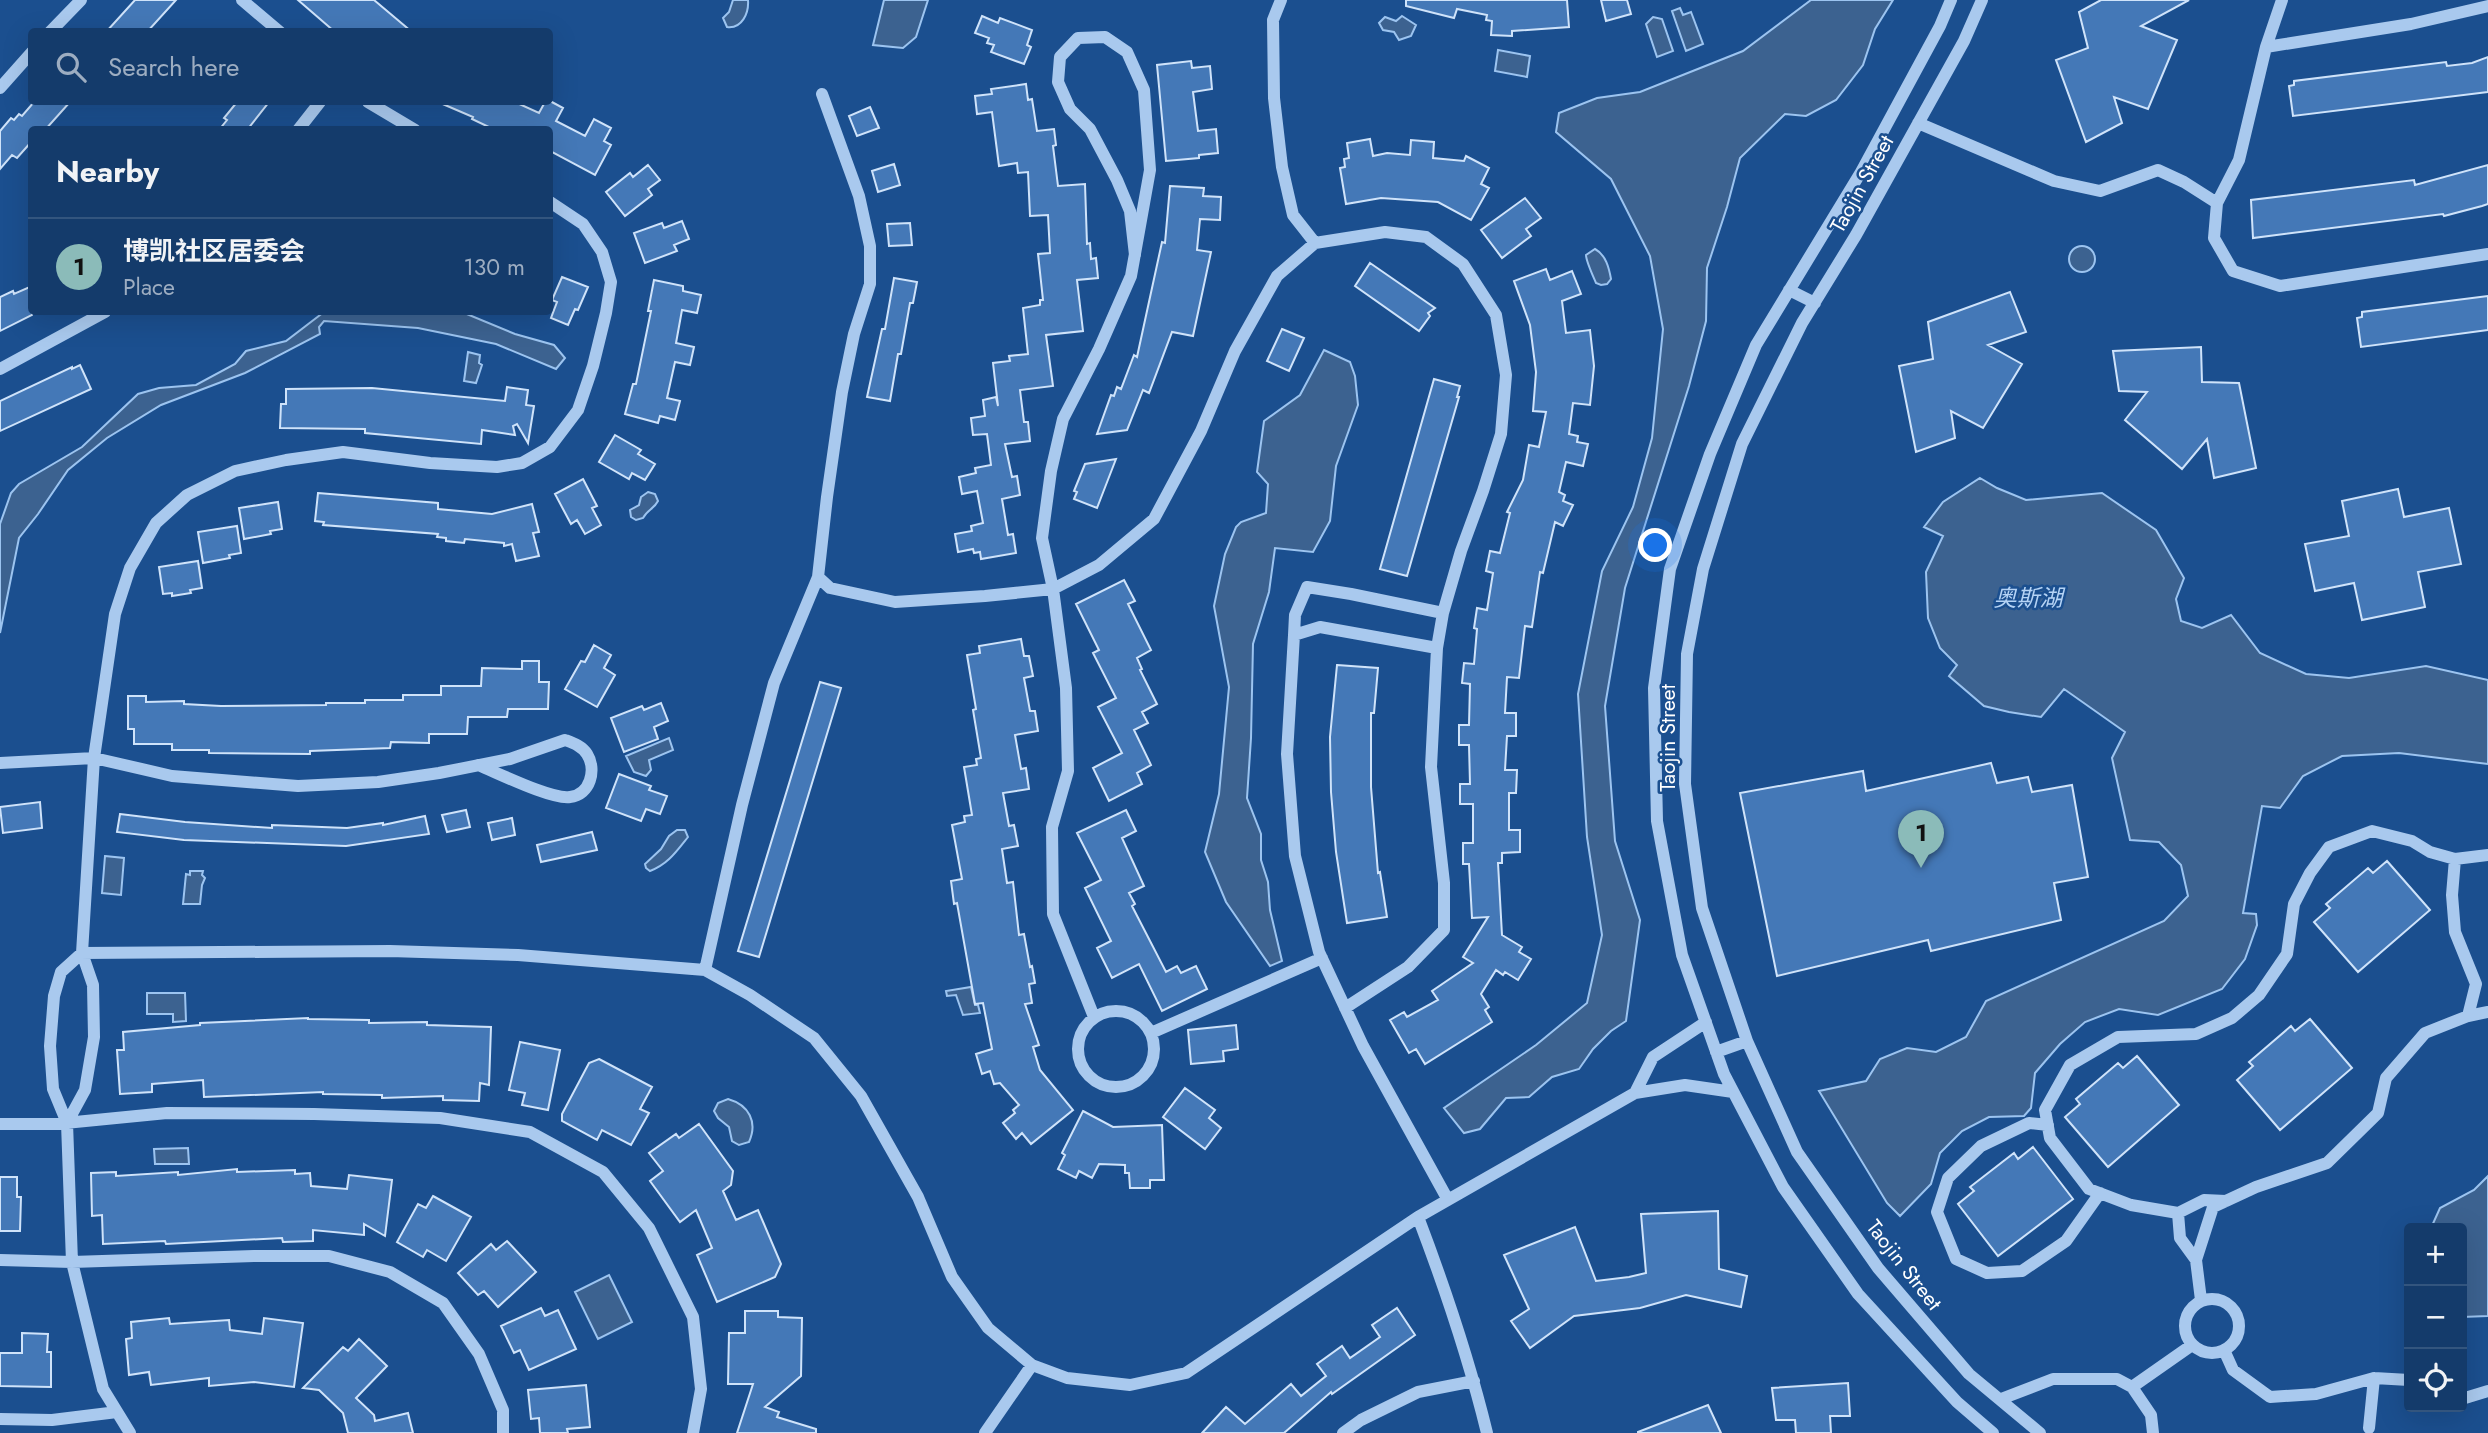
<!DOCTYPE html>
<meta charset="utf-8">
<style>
:root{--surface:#143b6b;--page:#214673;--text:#f1f3f6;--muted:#9dadc1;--line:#33557e;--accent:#8bbbb9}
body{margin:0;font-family:Jost,"Noto Sans SC",sans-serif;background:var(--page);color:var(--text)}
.controls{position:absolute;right:21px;bottom:21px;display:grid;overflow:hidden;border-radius:7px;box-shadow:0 7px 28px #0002}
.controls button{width:63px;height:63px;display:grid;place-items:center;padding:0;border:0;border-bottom:2px solid var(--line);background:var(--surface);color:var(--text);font:35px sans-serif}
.you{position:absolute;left:1656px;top:546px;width:24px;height:24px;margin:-18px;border:5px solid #fff;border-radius:50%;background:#1a73e8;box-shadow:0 0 0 10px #1a73e833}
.badge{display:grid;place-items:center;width:46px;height:46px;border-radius:50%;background:var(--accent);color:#111;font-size:23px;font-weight:700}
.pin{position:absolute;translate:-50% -58px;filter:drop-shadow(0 2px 4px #0008)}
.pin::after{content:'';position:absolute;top:37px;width:24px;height:21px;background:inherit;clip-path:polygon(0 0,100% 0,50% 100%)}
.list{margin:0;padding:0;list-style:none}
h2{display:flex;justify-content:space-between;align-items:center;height:91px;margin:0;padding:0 28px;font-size:30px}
h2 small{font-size:23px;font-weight:400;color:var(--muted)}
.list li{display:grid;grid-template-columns:46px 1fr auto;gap:21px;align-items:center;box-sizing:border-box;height:98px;padding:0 28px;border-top:2px solid var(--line)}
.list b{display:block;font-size:26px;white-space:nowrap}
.list p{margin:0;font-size:23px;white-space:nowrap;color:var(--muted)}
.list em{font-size:23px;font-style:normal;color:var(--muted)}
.icon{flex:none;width:38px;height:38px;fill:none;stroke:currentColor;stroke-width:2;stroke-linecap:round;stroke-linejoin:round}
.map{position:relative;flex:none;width:2488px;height:1433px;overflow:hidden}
.search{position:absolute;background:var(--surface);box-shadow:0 7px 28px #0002;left:28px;top:28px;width:525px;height:77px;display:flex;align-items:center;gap:18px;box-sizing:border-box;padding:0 24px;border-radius:7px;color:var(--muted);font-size:26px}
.panel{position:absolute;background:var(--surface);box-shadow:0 7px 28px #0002;left:28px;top:126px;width:525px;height:189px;border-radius:7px}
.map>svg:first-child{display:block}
</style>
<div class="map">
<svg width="2488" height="1433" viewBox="0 0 2488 1433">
<rect width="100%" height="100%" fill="#1b4f8f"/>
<path fill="#3c6290" stroke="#9cc4f0" stroke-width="2" d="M733 0H748C749 13 742 29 727 27L723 18 729 12Z
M884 0H928L916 37 903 48 873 45Z
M1811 0H1893L1875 29 1863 65 1836 100 1806 116 1785 114 1740 158 1727 207 1707 268 1706 321 1689 386 1625 588 1605 706 1615 841 1640 920 1626 1021 1611 1031 1593 1049 1579 1069 1552 1077 1529 1097 1506 1098 1480 1129 1464 1133 1444 1108 1536 1045 1587 1003 1602 935 1587 837 1578 694 1602 571 1633 507 1652 438 1663 329 1650 256 1611 179 1556 132 1559 113 1597 98 1640 92 1743 51Z
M1680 8 1683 15 1691 12 1703 44 1686 51 1672 11Z
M1402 16 1416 25 1411 36 1399 40 1394 32 1383 30 1379 23 1385 17 1396 21Z
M1653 17 1662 19 1673 51 1657 57 1646 24Z
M1498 50 1530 56 1527 77 1495 71Z
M2069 259a13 13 0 1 1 26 0a13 13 0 1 1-26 0Z
M1595 249C1606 255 1609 268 1611 279L1607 284 1601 285 1596 283C1593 276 1586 261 1586 255Z
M324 312H462L515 334 554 345 565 358 556 369 496 344 418 328 324 321 319 327 320 334 245 373 161 405 107 438 68 470 38 514 19 538 0 633V524L11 493 19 484 82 447 138 394 159 388 196 385 235 364 246 351 286 341Z
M1324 350 1350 362 1355 376 1358 405 1336 466 1330 521 1313 552 1275 548 1269 592 1253 644 1251 738 1247 798 1261 834V860L1268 882 1270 910 1282 961 1270 966 1226 902 1205 852 1219 794 1229 687 1214 606 1225 554 1236 527 1241 522 1266 513 1268 484 1257 472 1264 421 1300 395Z
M468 352 480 355 479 363 482 365 476 383 464 381Z
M1980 478 1997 488 2026 500 2102 493 2156 530 2184 578 2176 599 2181 621 2202 628 2231 615 2260 653 2306 674 2349 678 2426 666 2488 680V764L2399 753 2342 756 2303 776 2280 808 2262 806 2243 913 2256 914 2257 925 2245 959 2222 989 2158 1015 2119 1009 2085 1022 2060 1044 2035 1073 2031 1108 2024 1116 1989 1117 1962 1131 1940 1153 1931 1184 1900 1216 1887 1203 1819 1091 1866 1081 1880 1059 1907 1048 1936 1052 1966 1037 1986 1001 2164 921 2188 896 2181 865 2159 842 2130 840 2112 758 2125 732 2064 689 2041 717 2009 712 1984 706 1949 676 1957 665 1940 648 1928 618 1926 572 1943 536 1924 527 1943 502Z
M648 492 655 494 658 501C654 509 647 510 643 518L636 520 631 517 630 510 639 505 641 497Z
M669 738 673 750 649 760 651 770 646 776 634 772 626 756Z
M677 830H685L688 837C676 852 668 864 650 871L646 868 645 864 661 849 669 836Z
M105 856 124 858 121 895 102 893Z
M190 871H203L202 875 205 878 202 885 200 904H183L186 874 190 875Z
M971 987 975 1005H978L980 1013 963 1015 956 995 947 996 946 991Z
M147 993H185L186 1021 173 1022V1014H147Z
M728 1099C749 1105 758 1122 749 1142L739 1145 732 1141 729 1127 718 1118 714 1111 718 1103Z
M188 1148 189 1164H155L154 1149Z
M2488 1176V1316L2462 1317V1228H2431L2440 1208 2474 1190Z
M609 1275 632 1322 598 1339 575 1292Z"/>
<path fill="#4478b7" stroke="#cfe3fa" stroke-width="2" d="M135 0H176L147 32H106Z
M298 0H374L412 32H335Z
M1406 0H1567L1569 27 1512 31V36L1491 35 1492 21 1486 20 1487 15 1457 9 1454 18 1406 6Z
M1601 0H1627L1631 14 1606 21Z
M2101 0H2189L2141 26 2177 40 2148 109 2114 97 2122 123 2086 142 2056 60 2088 48 2079 12Z
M982 16 998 23 1000 18 1032 30 1027 45 1031 47 1024 64 991 52 994 45 987 43 989 38 975 33Z
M2488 57V92L2293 116 2289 86 2294 85V81L2446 62 2447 66 2472 63Z
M1191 61 1192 68 1210 66 1212 89 1193 92 1198 131 1216 129 1218 153 1199 155V158L1166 161 1157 65Z
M1026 84 1028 100 1032 99 1037 131 1054 129 1056 145 1053 146 1058 186 1085 184 1087 244 1090 243 1091 259 1096 258 1098 278 1077 280 1083 331 1046 335 1053 386 1020 390 1024 422H1028L1030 441 1005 444 1012 477 1017 476 1020 495 1002 499 1008 535 1013 534 1016 553 981 559 980 552 974 553 973 549 958 552 955 534 972 531 971 526 983 523 977 491 962 494 959 477 976 473 975 468 991 465 987 434 973 435 971 418 985 416 983 400 996 397 998 406 993 363 1010 361 1009 356 1028 354 1023 308 1040 305V300H1043L1038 254 1050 253 1048 215 1030 216 1028 172 1018 173 1017 163 999 166 992 112 977 114 975 96 992 94 991 89Z
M550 101 563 108 556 121 585 136 594 119 611 128 604 141 611 145 595 175 550 151V130H495L472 119 473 117 438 102H515L539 113 545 102Z
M34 102H70L45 130H32V141L17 158 12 155 0 169V131L11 118 14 120 19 114 22 116Z
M237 102H269L247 130H219L227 120 224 118Z
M870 107 879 128 857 136 849 116Z
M1370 139 1373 156 1387 153 1410 155 1411 140 1434 142 1433 158 1464 161 1466 156 1489 168 1481 184 1489 188 1471 220 1438 202 1381 198 1346 204 1340 168 1345 167 1344 159 1349 158 1347 143Z
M894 164 900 185 878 192 872 171Z
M648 165 660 180 648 189 652 195 625 216 606 192 630 173 633 177Z
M2488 165V204L2482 206 2444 216 2443 214 2253 238 2251 200 2414 180 2415 185Z
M1170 186 1204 188 1203 196 1221 197 1220 220 1200 219 1197 250 1211 252 1193 336 1172 332 1149 393 1143 390 1127 430 1097 434 1111 395 1114 396 1117 387 1121 389 1134 355 1137 357 1162 242 1165 243Z
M1525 198 1541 218 1526 229 1531 236 1502 258 1481 230Z
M682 221 689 239 674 245 677 251 645 263 634 233 662 223 664 228Z
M910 223 912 245 889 246 887 224Z
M1370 263 1435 308 1428 313 1430 316 1419 331 1355 286Z
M1546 269 1550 280 1572 271 1581 294 1562 301 1566 333 1590 330 1594 366 1590 405 1573 403 1569 434 1578 436 1577 442 1588 444 1583 466 1566 462 1559 492 1565 495 1563 501 1573 505 1563 526 1555 522 1543 573 1540 572 1532 627 1525 626 1519 678 1507 677 1505 713H1516V736H1507L1505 770H1517L1516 793H1509V830H1520V852L1502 853V863H1498L1502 935 1522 947 1519 952 1531 959 1518 980 1505 972 1503 975 1496 970 1481 994 1489 1007 1485 1010 1492 1022 1425 1064 1416 1049 1409 1053 1390 1020 1404 1012 1407 1017 1438 1000 1432 991 1473 963 1463 957 1488 917 1472 918 1469 864H1463V843H1473V804H1460V784H1470L1469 745H1459V725H1469L1470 684 1462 683 1464 663 1474 664 1477 629 1474 628 1477 608 1487 610 1493 573 1486 571 1490 551 1500 553 1510 513 1507 512 1523 480 1529 445 1539 447 1546 412 1533 411 1536 372 1530 325 1514 281Z
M562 277 588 287 578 310 575 309 568 325 551 318 557 302 552 300Z
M894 278 917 282 913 303H910L901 354H898L890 401 867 397 882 329H885Z
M654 280 683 286V291L701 295 697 313 682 310 676 343 694 347 690 365 675 362 667 398 680 401 675 420 660 416 658 423 625 414 633 384H636L651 311H648Z
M32 286V315L0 331V297L13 291 14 294Z
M2010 292 2026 332 1988 345 2022 364 1983 428 1951 411 1955 438 1916 452 1899 366 1933 359 1928 322Z
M2488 296V330L2361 347 2357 318 2362 317V312Z
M1282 329 1304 338 1289 371 1267 361Z
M2201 347 2202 382 2239 383 2256 468 2214 478 2207 439 2182 469 2125 420 2147 392 2119 391 2113 351Z
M80 365 91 389 0 431V401L72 367V369Z
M1434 379 1460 386 1457 397H1459L1407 576 1380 569Z
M507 387 528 390 526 405 534 406 528 443 517 424 513 426 515 435 482 430 481 444 365 433V429L280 428 281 404H286V389L372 388 505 401Z
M615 435 641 450 638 454 655 464 645 480 632 473 629 479 599 462Z
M1116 459 1097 508 1074 499 1077 492 1074 491 1085 464Z
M583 479 597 506 592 508 601 525 585 534 577 520 571 524 555 494Z
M2398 489 2404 517 2449 508 2461 564 2418 572 2425 607 2362 620 2354 583 2315 591 2305 544 2349 536 2342 501Z
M318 493 438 503V509L492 514 532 504 539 532 533 533 539 556 516 561 512 544 504 546V543L465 539 464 543 446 541V538L437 537 438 534 323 525 324 522 315 521Z
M278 502 282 529 270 531 271 534 244 539 239 508Z
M237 526 241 553 229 555 230 558 203 563 198 532Z
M198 561 202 588 190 590 191 593 172 596V593L163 594 159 567Z
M1124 580 1135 601 1128 604 1151 650 1137 658 1142 669 1140 670 1157 704 1142 712 1148 723 1134 730 1151 765 1137 773 1142 784 1109 801 1093 768 1122 753 1098 707 1116 698 1093 653 1099 650 1076 604Z
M1021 639 1024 656H1029L1033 676 1024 678 1030 711H1035L1038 731 1015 735 1021 769 1026 768 1029 789 1003 793 1009 826 1014 825 1018 846 1002 849 1007 883 1013 882 1019 935 1024 934 1030 967 1032 966 1035 983 1029 984 1032 1003 1025 1004 1039 1045 1033 1047 1040 1070 1073 1110 1031 1144 1022 1133 1016 1139 1003 1123 1015 1113 1013 1110 1019 1105 1000 1083 994 1084 990 1071 982 1074 976 1054 992 1049 983 1003 975 1004 957 903 954 904 951 881 962 879 952 825 965 822 964 816 972 815 964 767 977 765 976 759 981 758 973 710 976 709 967 655 980 653 979 646Z
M594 645 611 655 604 668 615 675 597 707 565 689 581 661 585 662Z
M522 661H539V682H549L548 709H508L507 717H468L467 734H429V743L391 742 390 748 310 751V754L209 753V750H172V744H134V729H128V696H146V702L184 701V704L221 706 326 705V703H365V700H403V695H441V686H481L482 668 522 669Z
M1337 665 1378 668 1374 713H1371V787L1378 873 1380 872 1387 917 1347 923 1336 852 1331 792 1330 737Z
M820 682 841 688 759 957 738 951Z
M661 703 668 721 654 727 658 739 624 752 611 718 642 706 644 710Z
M1991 763 1997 783 2028 777 2032 792 2072 785 2088 877 2054 883 2061 920 1931 951 1928 940 1777 976 1740 793 1863 771 1866 791Z
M619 774 651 786 649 790 667 796 660 814 646 809 641 821 606 808Z
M40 802 42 828 3 833 0 807Z
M466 810 470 827 447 832 442 815Z
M1126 810 1136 831 1122 838 1144 886 1129 893 1135 904 1132 906 1166 972 1177 966 1181 973 1196 966 1207 989 1162 1011 1139 964 1112 978 1097 948 1111 941 1085 888 1101 880 1077 833Z
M120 814 185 822 272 828V825L347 828 383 823V825L425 816 429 834 346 846 184 840 117 832Z
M512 818 515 835 492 840 488 823Z
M592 832 597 850 541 862 537 845Z
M2387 861 2430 910 2358 972 2314 922 2330 908 2326 904 2368 868 2373 873Z
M308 1018V1019L369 1020V1023L427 1022V1025L491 1027 489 1085 480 1083 479 1101 443 1100V1096L382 1098V1095L323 1094V1092L204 1097 203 1080 152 1084V1092L120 1094 117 1050H124L123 1032 200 1025V1023Z
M2310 1019 2352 1068 2280 1130 2237 1080 2253 1066 2249 1062 2291 1026 2295 1031Z
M1236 1025 1238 1049 1223 1051 1224 1061 1191 1064 1188 1030Z
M520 1042 560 1050 548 1110 522 1105 525 1093 509 1090Z
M2137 1056 2179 1105 2108 1167 2065 1117 2080 1104 2076 1099 2118 1063 2123 1068Z
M599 1059 652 1087 640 1109 649 1113 631 1145 602 1130 597 1140 562 1121V1114L589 1063Z
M1185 1088 1215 1110 1209 1118 1221 1128 1205 1149 1163 1117Z
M1083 1111 1113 1127 1162 1125 1164 1180H1150V1188H1130L1129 1173H1125V1165L1099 1164 1092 1178 1079 1171 1076 1178 1058 1169 1065 1155 1062 1153Z
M699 1124 733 1171 731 1185 723 1191 736 1220 758 1210 781 1264 775 1277 717 1302 697 1255 712 1248 696 1210 680 1222 650 1181 663 1171 649 1153 676 1134 679 1138Z
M2033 1147 2073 1199 1998 1256 1958 1204 1974 1191 1970 1187 2014 1153 2018 1159Z
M237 1169V1172L295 1170V1174L310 1173 311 1186 347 1189 349 1175 392 1180 385 1236 364 1224V1235L313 1230V1241L283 1242 282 1238 166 1244 165 1241 103 1244 102 1215 92 1216 91 1173 116 1172V1176L178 1172V1175Z
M0 1177H17V1197H21L20 1231H0Z
M433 1196 471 1217 446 1261 427 1250 423 1257 397 1242 418 1204 426 1208Z
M1718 1211 1719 1269 1747 1276 1741 1307 1686 1295 1640 1308 1574 1316 1530 1348 1511 1321 1529 1309 1504 1255 1575 1227 1596 1281 1629 1277 1646 1273 1641 1214Z
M507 1241 536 1272 498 1307 484 1291 478 1295 458 1273 491 1244 496 1250Z
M541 1308 545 1316 558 1310 576 1349 529 1370 520 1350 514 1353 501 1326Z
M1397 1308 1415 1335 1332 1394 1331 1392 1284 1433H1202L1226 1407 1245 1424 1291 1384 1301 1396 1326 1376 1317 1364 1342 1346 1350 1358 1380 1337 1372 1325Z
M745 1311H778V1317L802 1318 801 1376 765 1407 779 1412 777 1417 816 1429V1433H737L753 1384H728L729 1333H745Z
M169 1318 170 1324 229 1320 230 1330 262 1334 264 1318 303 1323 294 1387 254 1382 209 1386V1378L151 1385 149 1372 129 1375 126 1339 132 1338 131 1322Z
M22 1333 48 1334 47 1352H51V1387L0 1386V1353H22Z
M359 1339 387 1366 356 1398 374 1415 375 1421 408 1413 413 1433H348L343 1413 319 1390 303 1388 343 1347 348 1351Z
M1848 1383 1850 1416H1830L1831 1433H1796L1795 1420H1776L1772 1388Z
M586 1385 590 1427 567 1429 568 1433H540L539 1418 531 1419 528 1390Z
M1708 1405 1721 1433H1638V1432Z"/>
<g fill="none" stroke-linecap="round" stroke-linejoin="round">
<path stroke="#a9c9ee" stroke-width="12" d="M242 0 280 32
M1281 0 1273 20 1274 98 1282 167 1293 215 1315 243
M1951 0 1940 26 1861 172 1756 345 1710 454 1670 569 1654 688 1657 821 1682 955 1724 1074 1783 1187 1858 1294 1957 1402 1993 1433
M1982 0 1964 41 1856 235 1802 323 1742 444 1703 569 1687 654 1685 784 1702 908 1747 1041 1797 1152 1878 1268 1969 1374 2040 1433
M2282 0 2266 47 2239 160 2217 203 2214 238 2233 271 2280 286 2488 254
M50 32 81 0
M2266 47 2411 24 2488 6
M0 88 32 52
M822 94 859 196 870 246V284L854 334 842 392 827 497 818 577 830 588 895 602 985 596 1053 589 1042 538 1051 471 1063 419 1099 349 1131 276 1150 170 1144 90 1127 52 1105 37 1078 38 1060 57 1058 82 1070 109 1090 129 1117 180 1130 211 1135 255
M368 102 415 130
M1918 123 2054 181 2100 191 2158 170 2184 182 2217 203
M298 130 320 102
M1789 290 1815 303
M0 369 105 312
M818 577 774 683 742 805 705 970 750 995 814 1038 861 1096 918 1197 952 1277 988 1328 1032 1365
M1294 635 1295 615 1307 587 1351 594 1443 613 1437 648
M0 763 94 758 172 776 298 786 378 782 439 773 510 759 565 740C573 743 582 746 587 754 597 770 590 795 570 797 552 800 498 773 478 765
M2455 859 2452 895 2455 932 2476 984 2468 1016
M1345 1008 1408 967 1444 930V883L1431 767 1437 648 1320 627 1294 635 1287 754 1295 856 1319 952 1363 1046 1448 1200
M1078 1049a38 38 0 1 1 76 0a38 38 0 1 1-76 0Z
M1094 1017 1053 914 1052 827 1068 771 1066 688 1053 589 1099 565 1154 519 1201 431 1235 351 1277 276 1315 243 1385 232 1426 237 1463 264 1496 315 1506 375 1501 434 1483 491 1461 551 1443 613
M1151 1033 1322 958
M1716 1052 1747 1041
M1635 1093 1653 1057 1706 1022
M67 1123 85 1090 94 1037 93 985 82 953 94 758 115 614 130 568 156 523 187 495 235 471 286 460 343 452 430 463 497 467 522 463 550 447 578 410 593 366 606 313 611 282 602 252 583 224 550 202
M0 1124H55L167 1113 314 1114 440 1118 530 1132 603 1172 649 1228 693 1317 701 1389 693 1433
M2048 1125 2029 1123 1981 1146 1948 1178 1937 1212 1956 1259 1987 1273 2022 1271 2066 1241 2100 1193
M2226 1201 2204 1200 2178 1213 2131 1205 2089 1189 2050 1138 2045 1110 2070 1065 2118 1037 2196 1034 2232 1018 2259 995 2287 954 2294 904 2310 873 2329 847 2372 831 2412 841 2430 852 2455 859 2488 855
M2178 1213 2180 1238 2196 1260
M0 1260 72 1262 254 1256H329L390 1272 443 1303 479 1354 503 1410V1433
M2185 1326a27 27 0 1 1 54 0a27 27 0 1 1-54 0Z
M2201 1300 2196 1260 2213 1207 2256 1187 2327 1163 2378 1113 2386 1078 2425 1033 2468 1016 2488 1012
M2224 1350 2233 1370 2270 1397 2316 1394 2374 1378 2409 1380
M2132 1387 2192 1345
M2462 1397 2465 1398 2488 1391
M2001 1399 2053 1379H2117L2132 1387 2151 1415 2153 1433
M0 1419 52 1420 117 1412
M2369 1428 2374 1378
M130 1433 103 1389 72 1262 67 1123 53 1089 50 1046 54 996 61 972 82 953 390 951 518 955 705 970
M985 1433 1032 1365 1067 1378 1130 1385 1186 1373 1418 1217
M1343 1433 1361 1420 1418 1392 1474 1381
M1487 1433C1469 1359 1445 1288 1418 1217L1635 1093 1685 1085 1733 1092"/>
</g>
<g text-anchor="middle" stroke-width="5" stroke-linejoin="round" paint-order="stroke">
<g font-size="21" fill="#fff" stroke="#1b4f8f">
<text transform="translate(1862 184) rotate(-61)" y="7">Taojin Street</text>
<text transform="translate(1668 738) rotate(-90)" y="7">Taojin Street</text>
<text transform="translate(1904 1265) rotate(52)" y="7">Taojin Street</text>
</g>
<g font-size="23" font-style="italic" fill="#b5d3f5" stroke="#1b4f8f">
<text x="2028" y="606">奥斯湖</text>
</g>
</g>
</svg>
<div class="controls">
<button>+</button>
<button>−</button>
<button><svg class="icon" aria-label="locate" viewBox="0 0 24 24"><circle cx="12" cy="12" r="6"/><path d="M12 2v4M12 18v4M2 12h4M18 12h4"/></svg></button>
</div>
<div class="you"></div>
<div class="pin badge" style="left:1921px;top:868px">1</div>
<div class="search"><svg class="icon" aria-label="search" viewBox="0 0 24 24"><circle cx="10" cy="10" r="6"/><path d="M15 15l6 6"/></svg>Search here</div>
<section class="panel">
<h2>Nearby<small></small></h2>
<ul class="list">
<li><span class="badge">1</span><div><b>博凯社区居委会</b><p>Place</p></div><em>130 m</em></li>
</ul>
</section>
</div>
